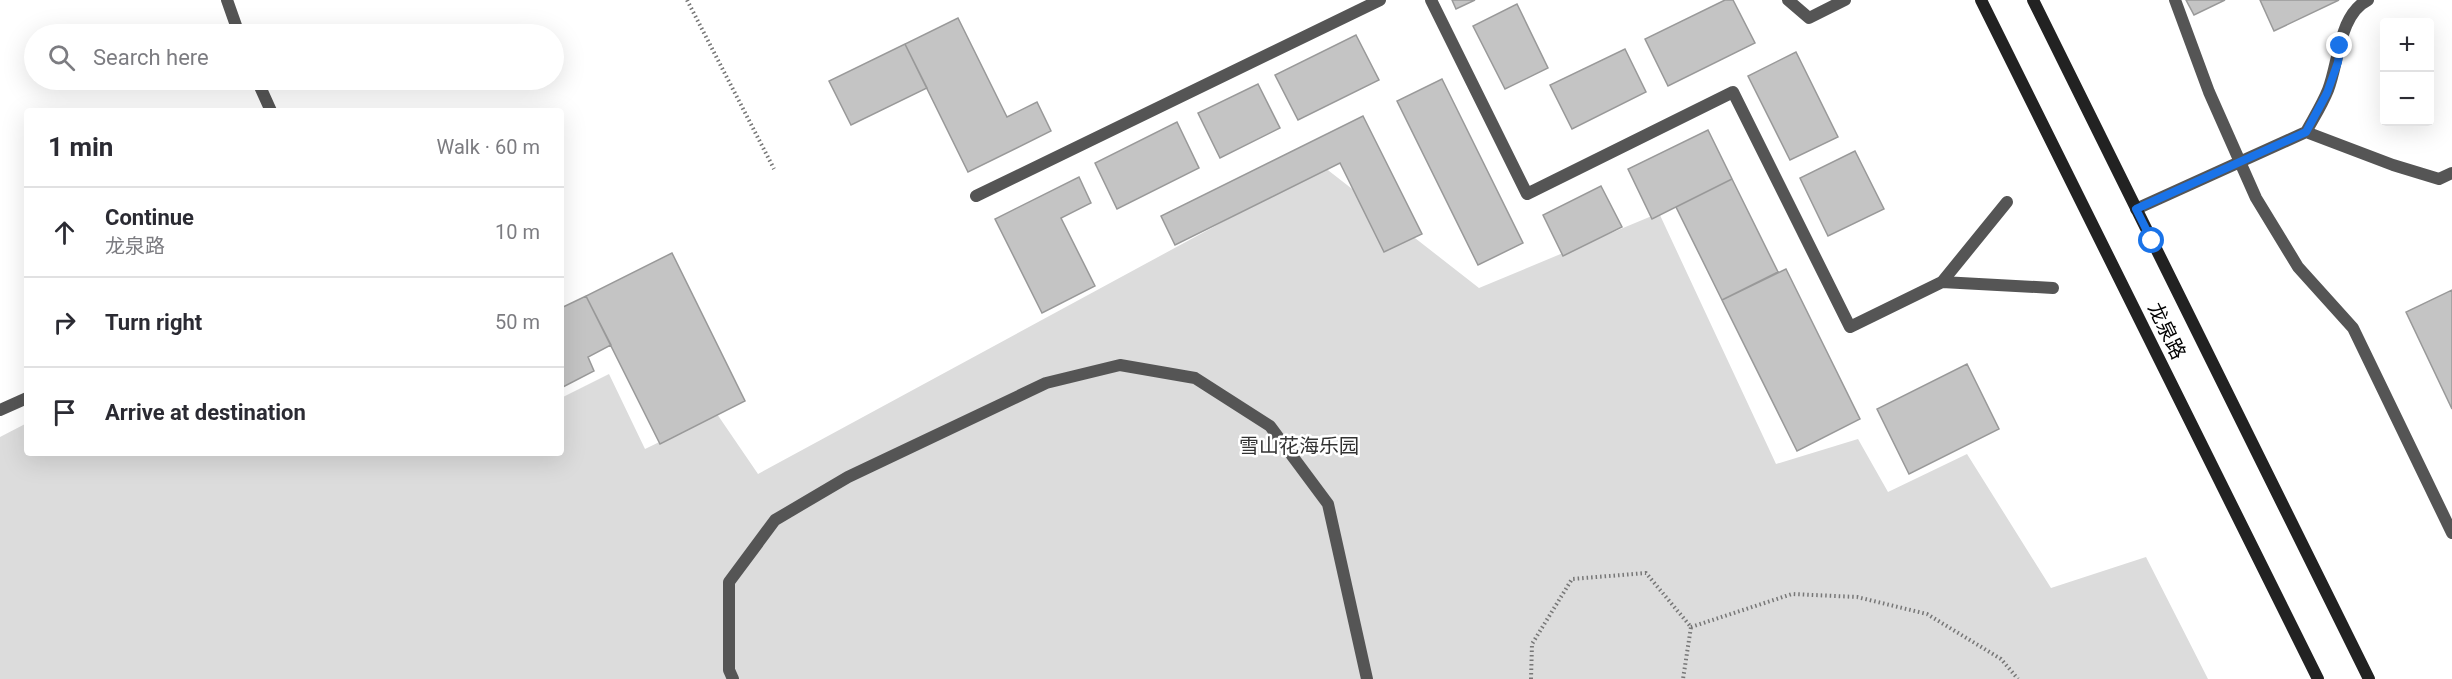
<!DOCTYPE html>
<meta charset="utf-8">
<style>
:root{--surface:#fff;--page:#f2f2f3;--text:#2b2b33;--muted:#7c7c81;--line:#e1e1e2}
body{margin:0;font-family:Roboto,"Noto Sans SC",sans-serif;background:var(--page);color:var(--text)}
.controls{position:absolute;right:18px;top:18px;display:grid;overflow:hidden;border-radius:6px;box-shadow:0 6px 24px #0002}
.controls button{width:54px;height:54px;display:grid;place-items:center;padding:0;border:0;border-bottom:2px solid var(--line);background:var(--surface);color:var(--text);font:30px sans-serif}
.stop{position:absolute;width:18px;height:18px;margin:-14px;border:4px solid #1a73e8;border-radius:50%;background:#fff}
.stop.end{background:#1a73e8;border-color:#fff;box-shadow:0 2px 6px #0008}
.list{margin:0;padding:0;list-style:none}
h2{display:flex;justify-content:space-between;align-items:center;height:78px;margin:0;padding:0 24px;font-size:26px}
h2 small{font-size:20px;font-weight:400;color:var(--muted)}
.list li{display:grid;grid-template-columns:39px 1fr auto;gap:18px;align-items:center;box-sizing:border-box;height:90px;padding:0 24px;border-top:2px solid var(--line)}
.list b{display:block;font-size:22px;white-space:nowrap}
.list p{margin:0;font-size:20px;white-space:nowrap;color:var(--muted)}
.list em{font-size:20px;font-style:normal;color:var(--muted)}
.icon{flex:none;width:33px;height:33px;fill:none;stroke:currentColor;stroke-width:2;stroke-linecap:round;stroke-linejoin:round}
.map{position:relative;flex:none;width:2452px;height:679px;overflow:hidden}
.search{position:absolute;background:var(--surface);box-shadow:0 6px 24px #0002;left:24px;top:24px;width:540px;height:66px;display:flex;align-items:center;gap:15px;box-sizing:border-box;padding:0 21px;border-radius:33px;color:var(--muted);font-size:22px}
.panel{position:absolute;background:var(--surface);box-shadow:0 6px 24px #0002;left:24px;top:108px;width:540px;height:348px;border-radius:6px}
.map>svg:first-child{display:block}
</style>
<div class="map">
<svg width="2452" height="679" viewBox="0 0 2452 679">
<rect width="100%" height="100%" fill="#fff"/>
<path fill="#dcdcdc" d="M1324 167 1479 288 1659 213 1776 464 1858 439 1888 492 1967 454 2051 588 2146 557 2208 679H0V437L27 423V453H561V398L609 374 645 449 717 414 758 474Z"/>
<path fill="#c4c4c4" stroke="#999" stroke-width="1.5" d="M1452 0H1475L1456 9Z
M1725 0H1733L1755 43 1668 86 1645 39Z
M2186 0H2225L2194 15Z
M2260 0H2339L2274 31Z
M1517 4 1548 68 1505 89 1473 26Z
M958 18 1007 117 1037 102 1051 131 968 172 905 44Z
M1356 35 1379 80 1298 120 1275 75Z
M905 44 927 88 851 125 829 81Z
M1625 49 1646 92 1572 129 1550 85Z
M1796 52 1838 137 1790 160 1748 76Z
M1442 79 1523 243 1478 265 1397 101Z
M1258 84 1280 128 1220 158 1198 113Z
M1363 116 1422 234 1384 252 1340 163 1175 245 1161 216Z
M1177 122 1199 168 1117 209 1095 163Z
M1708 130 1732 179 1652 219 1628 169Z
M1855 151 1884 209 1828 236 1800 178Z
M1079 177 1091 203 1061 218 1095 286 1042 313 995 219Z
M1732 179 1778 272 1722 300 1676 207Z
M1601 186 1622 227 1563 256 1543 215Z
M672 253 745 401 660 444 586 296Z
M1786 269 1860 419 1797 451 1722 300Z
M2452 290V409L2406 312Z
M586 296 611 345 588 357 594 371 561 388V308Z
M1967 364 1999 429 1909 474 1877 409Z"/>
<g fill="none" stroke-linecap="round" stroke-linejoin="round">
<path stroke="#777" stroke-width="4" stroke-dasharray="1.5 3" stroke-linecap="butt" d="M687 0 774 169
M1691 627 1792 594 1857 597 1927 614 2001 659 2018 679
M1531 679 1532 644 1572 579 1646 573 1691 627 1683 679"/>
<path stroke="#555" stroke-width="12" d="M1788 0 1809 18 1845 0
M2175 0 2209 92 2256 198 2298 267 2353 328 2452 533
M2368 0C2339 14 2339 62 2328 90 2322 105 2313 119 2306 132L2393 165 2439 179 2452 173
M2136 209 2306 132
M733 679 729 670V582L775 520 848 477 1046 383 1120 365 1195 378 1270 426 1328 504 1367 679"/>
<path stroke="#555" stroke-width="12" d="M227 0 239 34
M1431 0 1527 194 1733 92 1850 327 1942 282
M257 80 271 111
M976 196 1380 0
M2007 202 1942 282 2053 288
M0 410 27 398"/>
<path stroke="#222" stroke-width="12" d="M1981 0 2318 679
M2033 0 2369 679"/>
</g>
<g fill="none" stroke-linecap="round" stroke-linejoin="round">
<path stroke="#1a73e8" stroke-width="8" d="M2152 241 2136 209 2306 132 2327 93 2338 62 2340 46"/>
</g>
<g text-anchor="middle" stroke-width="5" stroke-linejoin="round" paint-order="stroke">
<g font-size="20" fill="#000" stroke="#fff">
<text transform="translate(2167 331) rotate(64)" y="7">龙泉路</text>
</g>
<g font-size="20" fill="#333" stroke="#fff">
<text x="1299" y="453">雪山花海乐园</text>
</g>
</g>
</svg>
<div class="controls">
<button>+</button>
<button>−</button>
</div>
<div class="stop" style="left:2152px;top:241px"></div>
<div class="stop end" style="left:2340px;top:46px"></div>
<div class="search"><svg class="icon" aria-label="search" viewBox="0 0 24 24"><circle cx="10" cy="10" r="6"/><path d="M15 15l6 6"/></svg>Search here</div>
<section class="panel">
<h2>1 min<small>Walk · 60 m</small></h2>
<ul class="list">
<li><svg class="icon" aria-label="ahead" viewBox="0 0 24 24"><path d="M12 20V5M6 11l6-6 6 6"/></svg><div><b>Continue</b><p>龙泉路</p></div><em>10 m</em></li>
<li><svg class="icon" aria-label="right" viewBox="0 0 24 24"><path d="M7 20v-9h11M14 6l5 5-5 5"/></svg><div><b>Turn right</b></div><em>50 m</em></li>
<li><svg class="icon" aria-label="arrive" viewBox="0 0 24 24"><path d="M6 21V4h12l-3 4 3 4H6"/></svg><div><b>Arrive at destination</b></div></li>
</ul>
</section>
</div>
